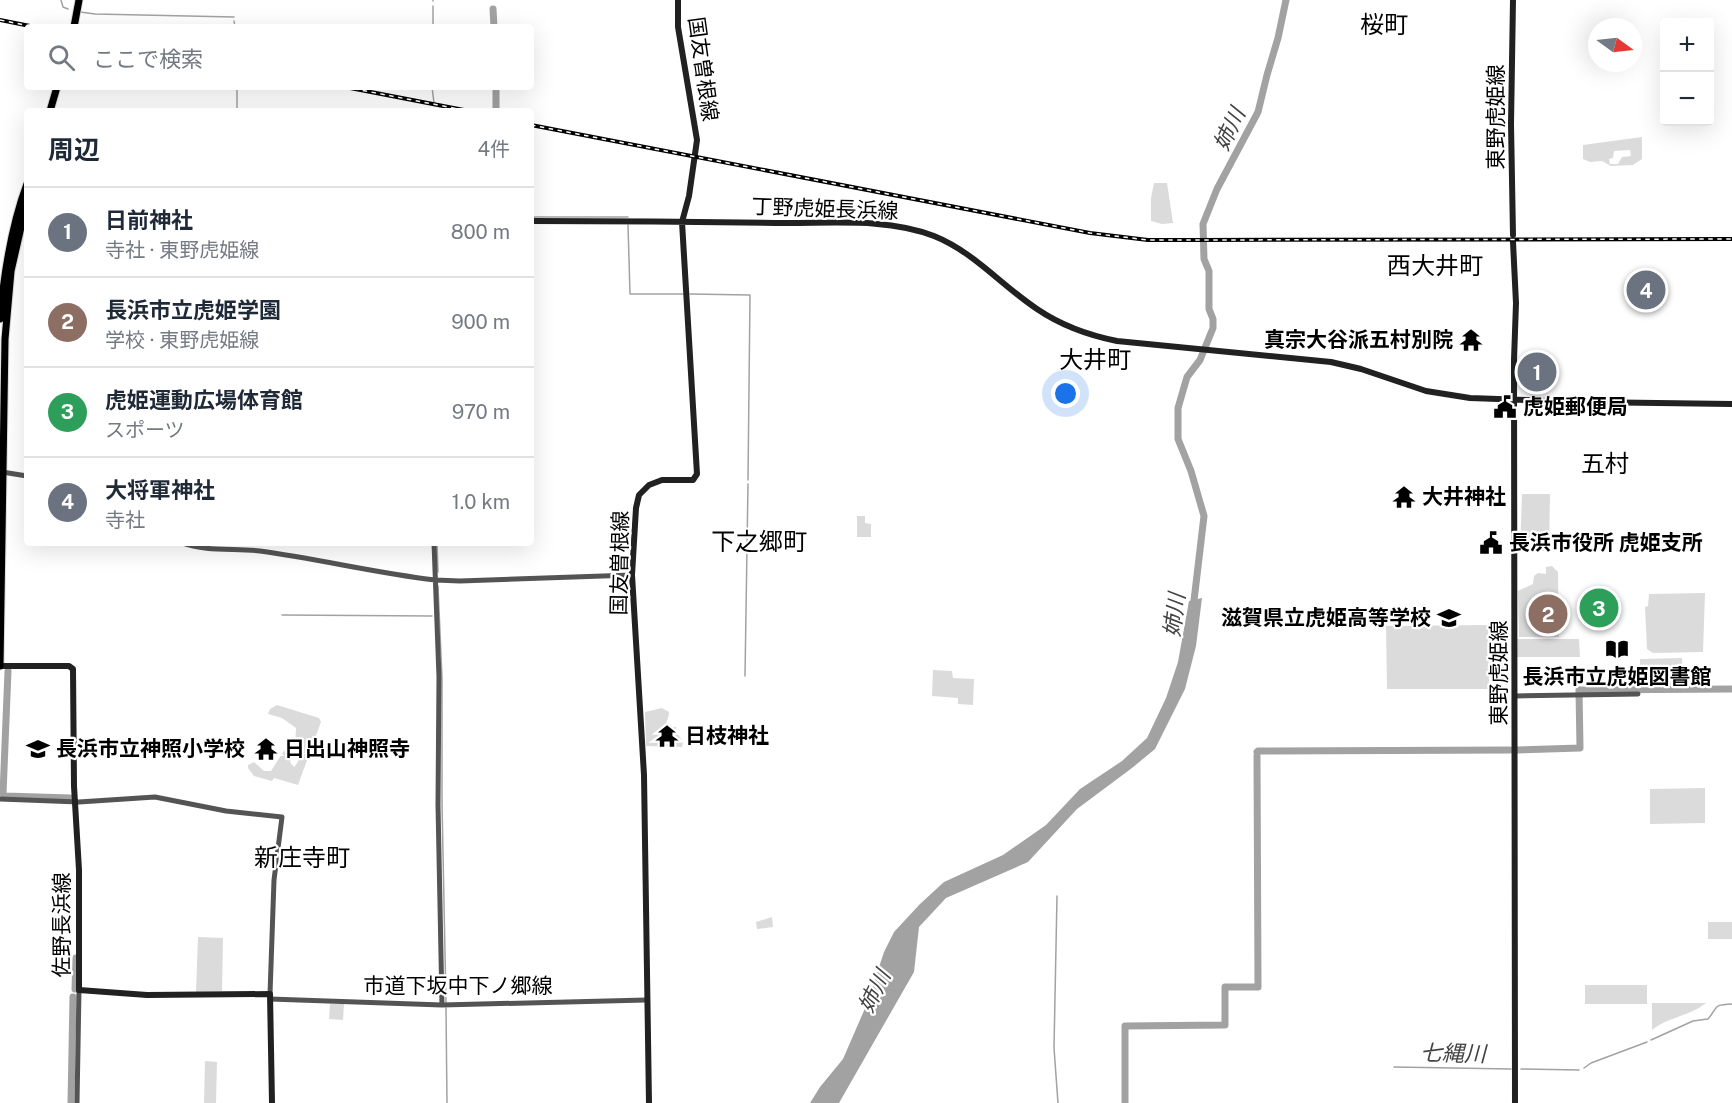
<!DOCTYPE html>
<html lang="ja">
<meta charset="utf-8">
<style>
:root{--surface:#fff;--page:#f6f6f7;--text:#1f2937;--muted:#747a83;--line:#e0e1e3;--accent:#111827}
body{margin:0;font-family:"Public Sans","Noto Sans JP",sans-serif;background:var(--page);color:var(--text)}
.controls{position:absolute;right:18px;top:18px;display:grid;overflow:hidden;border-radius:6px;box-shadow:0 6px 24px #0002}
.controls button{width:54px;height:54px;display:grid;place-items:center;padding:0;border:0;border-bottom:2px solid var(--line);background:var(--surface);color:var(--text);font:30px sans-serif}
.compass{position:absolute;left:1588px;top:18px;width:54px;height:54px;border-radius:50%;background:var(--surface);box-shadow:0 6px 24px #0002;rotate:105deg}
.you{position:absolute;left:1066px;top:394px;width:21px;height:21px;margin:-15px;border:4px solid #fff;border-radius:50%;background:#1a73e8;box-shadow:0 0 0 9px #1a73e833}
.badge{display:grid;place-items:center;width:39px;height:39px;border-radius:50%;background:var(--accent);color:#fff;font-size:20px;font-weight:700}
.pin{position:absolute;translate:-50% -50%;border:3px solid #fff;box-shadow:0 2px 6px #0006}
.list{margin:0;padding:0;list-style:none}
h2{display:flex;justify-content:space-between;align-items:center;height:78px;margin:0;padding:0 24px;font-size:26px}
h2 small{font-size:20px;font-weight:400;color:var(--muted)}
.list li{display:grid;grid-template-columns:39px 1fr auto;gap:18px;align-items:center;box-sizing:border-box;height:90px;padding:0 24px;border-top:2px solid var(--line)}
.list b{display:block;font-size:22px;white-space:nowrap}
.list p{margin:0;font-size:20px;white-space:nowrap;color:var(--muted)}
.list em{font-size:20px;font-style:normal;color:var(--muted)}
.icon{flex:none;width:33px;height:33px;fill:none;stroke:currentColor;stroke-width:2;stroke-linecap:round;stroke-linejoin:round}
.map{position:relative;flex:none;width:1732px;height:1103px;overflow:hidden}
.search{position:absolute;background:var(--surface);box-shadow:0 6px 24px #0002;left:24px;top:24px;width:510px;height:66px;display:flex;align-items:center;gap:15px;box-sizing:border-box;padding:0 21px;border-radius:6px;color:var(--muted);font-size:22px}
.panel{position:absolute;background:var(--surface);box-shadow:0 6px 24px #0002;left:24px;top:108px;width:510px;height:438px;border-radius:6px}
.map>svg:first-child{display:block}
</style>
<div class="map">
<svg width="1732" height="1103" viewBox="0 0 1732 1103">
<rect width="100%" height="100%" fill="#fff"/>
<path fill="#dbdbdb" fill-rule="evenodd" d="M1642 137V159L1633 165 1611 166 1602 161 1590 162 1583 159V145ZM1614 151 1630 150 1631 156 1622 157 1618 164H1610L1609 159 1613 158Z
M1154 183H1167L1173 223 1162 224 1151 221V198Z
M1522 494H1550L1549 551H1538V548L1533 547 1532 551H1520Z
M857 516H865V523L871 524V537H857Z
M1552 566 1558 572 1559 637H1519L1518 591 1533 584 1534 576 1538 573 1546 574V567Z
M1705 593 1703 652 1653 653 1647 649 1645 607 1648 606 1649 594Z
M1488 625 1489 689H1387L1386 626Z
M1517 639H1579L1580 657H1516Z
M1682 658 1683 688 1640 687V659Z
M933 670 952 671 953 678 974 679 973 705 958 704V698L932 696Z
M277 705 319 718 321 722 298 785 274 778 272 781 254 776 248 768V765L254 762 264 771H271L283 752 293 743 295 747 290 762 294 767C302 759 299 752 296 743 295 739 296 732 296 728L282 718 268 714 270 709Z
M662 708 669 712C669 722 659 730 668 738L671 735V727H676L677 733 683 742 682 747 646 746 645 712Z
M1705 788V823L1650 824V789Z
M772 917 773 927 757 929 756 922Z
M1708 922H1732V939H1708Z
M198 937 223 938 222 991 196 992Z
M1585 985H1647V1004H1585Z
M1652 1003H1706C1690 1016 1668 1017 1652 1030Z
M330 1004H344L343 1020 329 1019Z
M205 1061 217 1062 216 1103H204Z"/>
<path fill="#a2a2a2" d="M1202 598 1196 646 1185 689 1155 749 1132 768 1077 809 1028 862 946 898 919 927 914 972 839 1103H810L820 1087 843 1059 866 1006 884 952 894 932 920 904 944 882 1003 855 1046 825 1080 789 1122 761 1147 738 1166 698 1178 662 1189 601Z
M1496 660H1506V674H1496Z"/>
<g fill="none" stroke-linecap="round" stroke-linejoin="round">
<path stroke="#a2a2a2" stroke-width="1.5" d="M61 0 63 7 68 9
M433 1V0
M80 12 95 14 234 17
M234 21 235 27
M433 27V6
M432 87 434 103
M434 109V111
M237 111V87
M531 217H628
M628 225 630 294H683
M690 294 750 295 748 480
M437 543 438 572
M438 586 442 678V803L446 1003
M282 615 432 616
M745 676 748 484
M1057 896 1054 1048 1058 1103
M446 1008 447 1103
M1651 1040 1693 1021 1708 1019C1719 1006 1712 1005 1732 1004
M1394 1067 1511 1069
M1584 1068 1591 1063 1647 1042
M1521 1069 1579 1070"/>
<path stroke="#a2a2a2" stroke-width="7" d="M493 9 494 27
M496 87V111
M1193 609 1204 516 1191 471 1178 439V408L1187 377 1200 360 1213 328V319L1209 309V271L1204 259 1203 224 1217 189 1258 112 1267 75 1278 38 1286 0
M8 671 3 794 5 796 70 798
M1517 750 1580 748 1579 690 1732 689
M1257 752 1258 751 1510 750
M75 989 76 958
M71 1103 73 997
M1125 1103V1026L1225 1025V987H1258L1257 756"/>
<g stroke="#dbdbdb" stroke-width="9">
<path id="trunk" d="M74 27 79 0
M50 111 57 87
M0 319C4 273 11 227 27 184
M0 666 5 339 11 271 27 201"/>
</g>
<path stroke="#545454" stroke-width="5" d="M2 472 27 476
M182 543C206 552 235 548 260 551 319 559 376 573 435 580L460 581 632 575
M434 543 439 677 438 805 442 1005
M1515 696 1638 694
M0 799 79 802 155 797 226 811 282 817 274 880 270 994
M270 999 442 1005 646 1000
M77 1103 79 990"/>
<path stroke="#212121" stroke-width="6" d="M531 221C613 221 694 222 776 223 828 224 885 217 934 236 974 252 1002 286 1037 309 1062 326 1087 335 1117 341L1331 362 1361 369 1426 391 1470 398 1583 402 1732 404
M1513 235 1511 124 1513 0
M1513 242 1516 303 1514 360 1515 1103
M0 666H69L73 669 74 786 79 870V990L147 995 270 994 272 1103
M649 1103 644 775 632 575 636 508 639 495 649 485 662 480H693L697 474 682 222 689 196 697 140 678 27V0"/>
<use href="#trunk" stroke="#000" stroke-width="7"/>
<g stroke="#000" stroke-width="4">
<path id="rail" d="M0 20 35 27
M345 87 469 111
M531 125 1090 233 1148 240H1191L1732 239"/>
</g>
<use href="#rail" stroke="#fff" stroke-width="1.5" stroke-dasharray="4.5" stroke-linecap="butt"/>
</g>
<defs>
<g id="temple-bare" transform="scale(1.8)"><path d="M0-6L5-2H3V0L6.5 2.5H4V6H1.5V3h-3V6H-4V2.5H-6.5L-3 0V-2H-5Z" fill="#000" stroke="#fff" stroke-width="2.5" paint-order="stroke"/></g>
<g id="civic-bare" transform="scale(1.8)"><path d="M-.6-6.5H3V-4.5H.6V-3L4-1V1h2V6H-6V1h2V-1L-.6-3ZM-1.2 2.5V6h2.4V2.5Z" fill="#000" stroke="#fff" stroke-width="2.5" paint-order="stroke"/></g>
<g id="school-bare" transform="scale(1.8)"><path d="M0-5L7-2L0 1L-7-2ZM-4 1L0 2.5L4 1V4Q0 6-4 4Z" fill="#000" stroke="#fff" stroke-width="2.5" paint-order="stroke"/></g>
<g id="library-bare" transform="scale(1.8)"><path d="M-6-4Q-3-5.5-.7-3.5V5Q-3 3-6 4ZM6-4Q3-5.5 .7-3.5V5Q3 3 6 4Z" fill="#000" stroke="#fff" stroke-width="2.5" paint-order="stroke"/></g>
</defs>
<g fill-rule="evenodd">
<use href="#temple-bare" x="1471" y="340"/>
<use href="#civic-bare" x="1505" y="407"/>
<use href="#temple-bare" x="1404" y="497"/>
<use href="#civic-bare" x="1491" y="543"/>
<use href="#school-bare" x="1449" y="618"/>
<use href="#library-bare" x="1617" y="649"/>
<use href="#temple-bare" x="667" y="736"/>
<use href="#school-bare" x="38" y="749"/>
<use href="#temple-bare" x="266" y="749"/>
</g>
<g text-anchor="middle" stroke-width="4.5" stroke-linejoin="round" paint-order="stroke">
<g font-size="21" fill="#000" stroke="#fff">
<text transform="translate(703 69) rotate(82)" y="7">国友曽根線</text>
<text transform="translate(1496 117) rotate(-90)" y="7">東野虎姫線</text>
<text transform="translate(825 209) rotate(2)" y="7">丁野虎姫長浜線</text>
<text transform="translate(620 563) rotate(-89)" y="7">国友曽根線</text>
<text transform="translate(1499 673) rotate(-90)" y="7">東野虎姫線</text>
<text transform="translate(62 925) rotate(-90)" y="7">佐野長浜線</text>
<text x="458" y="993">市道下坂中下ノ郷線</text>
</g>
<g font-size="21" font-weight="bold" fill="#000" stroke="#fff" text-anchor="start">
<text x="1453" y="347" text-anchor="end">真宗大谷派五村別院</text>
<text x="1523" y="414">虎姫郵便局</text>
<text x="1422" y="504">大井神社</text>
<text x="1509" y="550">長浜市役所 虎姫支所</text>
<text x="1431" y="625" text-anchor="end">滋賀県立虎姫高等学校</text>
<text x="1617" y="684" text-anchor="middle">長浜市立虎姫図書館</text>
<text x="685" y="743">日枝神社</text>
<text x="56" y="756">長浜市立神照小学校</text>
<text x="284" y="756">日出山神照寺</text>
</g>
<g font-size="22" font-style="italic" fill="#434343" stroke="#fff">
<text transform="translate(1229 129) rotate(-65)" y="8">姉川</text>
<text transform="translate(1174 615) rotate(-83)" y="8">姉川</text>
<text transform="translate(874 991) rotate(-64)" y="8">姉川</text>
<text transform="translate(1453 1053) rotate(1)" y="8">七縄川</text>
</g>
<g font-size="24" fill="#000" stroke="#fff">
<text x="1384" y="33">桜町</text>
<text x="1435" y="274">西大井町</text>
<text x="1095" y="368">大井町</text>
<text x="1605" y="472">五村</text>
<text x="759" y="550">下之郷町</text>
<text x="302" y="866">新庄寺町</text>
</g>
</g>
</svg>
<div class="controls">
<button>+</button>
<button>−</button>
</div>
<svg class="compass" viewBox="-18 -18 36 36"><path d="M0-13l5 13h-10z" fill="#e53935"/><path d="M0 13l5-13h-10z" fill="#747a83"/></svg>
<div class="you"></div>
<div class="pin badge" style="left:1537px;top:372px;background:#6b7280">1</div>
<div class="pin badge" style="left:1548px;top:614px;background:#8d6e63">2</div>
<div class="pin badge" style="left:1599px;top:608px;background:#2e9e5b">3</div>
<div class="pin badge" style="left:1646px;top:290px;background:#6b7280">4</div>
<div class="search"><svg class="icon" aria-label="search" viewBox="0 0 24 24"><circle cx="10" cy="10" r="6"/><path d="M15 15l6 6"/></svg>ここで検索</div>
<section class="panel">
<h2>周辺<small>4件</small></h2>
<ul class="list">
<li><span class="badge" style="background:#6b7280">1</span><div><b>日前神社</b><p>寺社 · 東野虎姫線</p></div><em>800 m</em></li>
<li><span class="badge" style="background:#8d6e63">2</span><div><b>長浜市立虎姫学園</b><p>学校 · 東野虎姫線</p></div><em>900 m</em></li>
<li><span class="badge" style="background:#2e9e5b">3</span><div><b>虎姫運動広場体育館</b><p>スポーツ</p></div><em>970 m</em></li>
<li><span class="badge" style="background:#6b7280">4</span><div><b>大将軍神社</b><p>寺社</p></div><em>1.0 km</em></li>
</ul>
</section>
</div>
